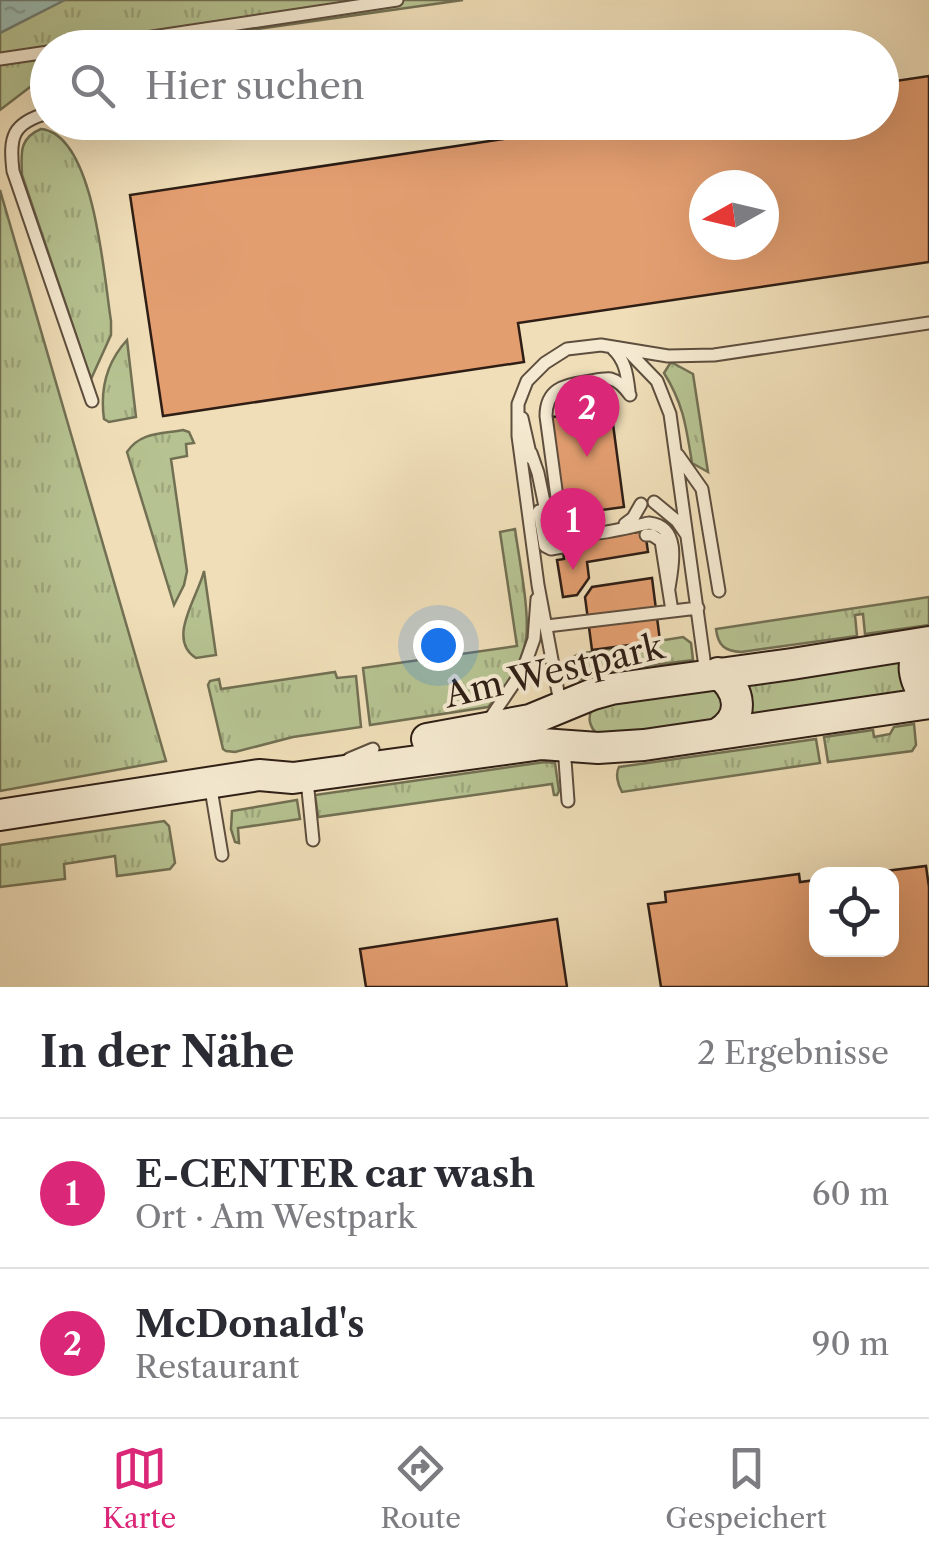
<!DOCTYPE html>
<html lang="de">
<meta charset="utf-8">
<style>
:root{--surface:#fff;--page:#f2f2f3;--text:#2b2b33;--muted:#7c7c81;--line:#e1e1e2;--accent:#db2777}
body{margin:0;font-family:"Libre Caslon Text",serif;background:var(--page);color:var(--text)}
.controls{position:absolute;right:30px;bottom:30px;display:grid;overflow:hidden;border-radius:20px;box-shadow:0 10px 40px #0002}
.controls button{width:90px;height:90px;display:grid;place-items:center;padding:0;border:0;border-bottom:2px solid var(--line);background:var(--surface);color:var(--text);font:50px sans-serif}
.compass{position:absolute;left:689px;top:170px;width:90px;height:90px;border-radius:50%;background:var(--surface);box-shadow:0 10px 40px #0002;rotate:262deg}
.you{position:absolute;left:438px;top:645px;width:35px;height:35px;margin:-25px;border:8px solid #fff;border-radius:50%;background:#1a73e8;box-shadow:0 0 0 15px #1a73e833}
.badge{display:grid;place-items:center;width:65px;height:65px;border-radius:50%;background:var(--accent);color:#fff;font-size:32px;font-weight:700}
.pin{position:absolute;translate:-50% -82px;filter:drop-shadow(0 2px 5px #0008)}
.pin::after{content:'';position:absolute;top:52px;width:35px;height:30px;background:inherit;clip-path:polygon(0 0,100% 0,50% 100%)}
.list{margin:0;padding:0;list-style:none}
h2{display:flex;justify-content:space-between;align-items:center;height:130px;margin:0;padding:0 40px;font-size:42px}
h2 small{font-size:32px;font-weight:400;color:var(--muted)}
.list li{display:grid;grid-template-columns:65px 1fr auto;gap:30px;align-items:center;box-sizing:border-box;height:150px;padding:0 40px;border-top:2px solid var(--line)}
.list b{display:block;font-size:38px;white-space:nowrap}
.list p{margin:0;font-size:32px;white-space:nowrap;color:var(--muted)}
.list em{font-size:32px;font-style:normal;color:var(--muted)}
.icon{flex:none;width:55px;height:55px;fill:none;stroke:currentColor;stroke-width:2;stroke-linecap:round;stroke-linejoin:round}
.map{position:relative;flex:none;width:929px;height:987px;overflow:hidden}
.search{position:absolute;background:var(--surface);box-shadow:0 10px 40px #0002;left:30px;right:30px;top:30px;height:110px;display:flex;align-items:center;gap:25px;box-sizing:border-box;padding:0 35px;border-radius:55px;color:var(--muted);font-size:38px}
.sheet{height:430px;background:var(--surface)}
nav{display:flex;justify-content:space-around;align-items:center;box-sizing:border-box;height:140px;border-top:2px solid var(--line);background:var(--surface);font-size:28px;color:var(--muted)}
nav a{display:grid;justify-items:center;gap:5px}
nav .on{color:var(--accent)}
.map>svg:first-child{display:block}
</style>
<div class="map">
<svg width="929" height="987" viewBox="0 0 929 987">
<defs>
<pattern id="grass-tufts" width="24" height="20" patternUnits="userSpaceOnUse" patternTransform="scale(2.5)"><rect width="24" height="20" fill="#b6c291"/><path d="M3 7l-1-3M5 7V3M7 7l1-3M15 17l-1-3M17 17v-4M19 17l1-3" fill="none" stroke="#9da67c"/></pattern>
<pattern id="water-ripples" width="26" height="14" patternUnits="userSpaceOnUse" patternTransform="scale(2.5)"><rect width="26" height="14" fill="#9abcb3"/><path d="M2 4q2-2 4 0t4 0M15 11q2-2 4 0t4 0" fill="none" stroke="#85a199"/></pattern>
</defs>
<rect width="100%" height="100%" fill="#efdeb8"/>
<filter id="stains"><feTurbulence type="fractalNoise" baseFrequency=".002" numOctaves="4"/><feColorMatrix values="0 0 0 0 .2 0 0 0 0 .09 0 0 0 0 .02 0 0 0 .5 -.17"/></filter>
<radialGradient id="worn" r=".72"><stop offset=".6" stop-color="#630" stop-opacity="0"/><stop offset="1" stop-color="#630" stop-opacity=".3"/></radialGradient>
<path fill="url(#grass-tufts)" stroke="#727053" stroke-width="2.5" d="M0 0H463L131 47 48 48 47 74 0 110Z
M41 129C95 134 104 279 111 321V335L91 379 22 175C21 153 19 138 41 129Z
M0 190 166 761 0 791Z
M127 340 136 417 109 422 104 419C100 390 106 363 127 340Z
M671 362 693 374 708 472 692 463C686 427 684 405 664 373Z
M183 430 189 432 194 443 186 444 187 456 171 459 187 571 184 585 174 605 127 452C140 432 161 434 183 430Z
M515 529C519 559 530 612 526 639 522 665 505 689 488 707L370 725 363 668 517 646 500 532Z
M204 571 216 655 196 658C166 639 198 597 204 571Z
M929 597V625L865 634 863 614 855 615 857 636 741 652C725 651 718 646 716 629Z
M683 637 691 643 693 660 617 670 573 681C566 671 568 660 578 654Z
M902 660V682L906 693 750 716 751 694 745 681Z
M335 672 337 678 356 676 361 727 293 737 235 752 226 751 223 749 208 685 210 681 219 679 221 689Z
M712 688 722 696V712L710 724 599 736C589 727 587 718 593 706Z
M914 724 916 745 912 751 828 762 824 737 873 730 874 737 890 734 894 727Z
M816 739 820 763 622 792C618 785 615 774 619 767Z
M545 762 555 763 559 791 557 795H554L552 784 318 817 315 795Z
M297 800 300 819 238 828 239 843 235 842 231 829 232 811Z
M164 821 169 826 175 863 170 869 117 876 115 856 64 864 65 879 0 887V845Z"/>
<path fill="url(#water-ripples)" stroke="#6f7d74" stroke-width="2.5" d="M0 0H65L0 33Z"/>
<path fill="#e39e70" stroke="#2e1e15" stroke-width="2.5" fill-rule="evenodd" d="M929 76V262L518 323 524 362 163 416 130 195 616 122H882V83ZM704 185H764V245H704Z
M590 394 592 411 611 409 624 507 572 514 570 497 561 498 551 417 561 416 559 398Z
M645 531 648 552 587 562 589 578 577 595 563 597 557 560 564 559 562 543Z
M652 578 660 641 592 650 585 597 592 587Z
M926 866 929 887V987H661L648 904 666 902 665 892 799 874 800 882 816 880V949H892V874H861Z
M557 919 567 987H366L360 949Z"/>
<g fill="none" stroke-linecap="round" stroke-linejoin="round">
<g stroke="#5e4e3e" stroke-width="15">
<path id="lane" d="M79 48 397 0
M0 59 48 52
M48 113C12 123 9 137 13 171L92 401
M613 349C625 360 627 374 629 391
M628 351 657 381 670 414 706 674
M522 418 531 458
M531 453 538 473 548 521C574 545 618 529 649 523 681 527 673 564 669 588
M678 455 702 489 719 591
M654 502 677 521 686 534
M539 511 545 546 551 549 562 547
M625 524 633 518 641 504
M576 532 565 525 559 512 546 416C546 390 563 385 585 382 593 381 603 378 611 379 619 381 625 388 630 395
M646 535H652L661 541 672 611
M547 626 698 608
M563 704 558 692 538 585 518 436V404L527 381 545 363 567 349 601 345 668 356 714 355 929 323
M487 723 523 670 534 639 537 599
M560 746 565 760 568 801
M349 759 373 749
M307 780 313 840
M210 783 222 855"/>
</g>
<g stroke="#2e1e15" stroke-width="34">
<path id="secondary" d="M718 673C741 690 745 717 719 733
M928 703C917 682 904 661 929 644
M427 739 530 720 593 694 611 689 792 664 929 642
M0 815 259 775 293 778 542 744 598 748 644 745 929 703"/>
</g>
<use href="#lane" stroke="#f5ead1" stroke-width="11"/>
<use href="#secondary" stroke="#f5ead1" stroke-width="30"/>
</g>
<g text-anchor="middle" stroke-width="8" stroke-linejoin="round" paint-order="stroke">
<g font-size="35" fill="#2e1e15" stroke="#f5ead1">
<text transform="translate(554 671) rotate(-13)" y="12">Am Westpark</text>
</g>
</g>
<rect width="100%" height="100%" filter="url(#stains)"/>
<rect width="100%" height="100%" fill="url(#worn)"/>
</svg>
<div class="controls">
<button><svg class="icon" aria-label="locate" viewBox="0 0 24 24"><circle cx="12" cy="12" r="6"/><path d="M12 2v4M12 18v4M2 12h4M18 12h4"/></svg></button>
</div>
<svg class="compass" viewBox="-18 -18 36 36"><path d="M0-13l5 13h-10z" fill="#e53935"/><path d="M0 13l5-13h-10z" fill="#7c7c81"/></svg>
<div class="you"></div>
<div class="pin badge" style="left:573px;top:570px">1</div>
<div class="pin badge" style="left:587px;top:457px">2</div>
<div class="search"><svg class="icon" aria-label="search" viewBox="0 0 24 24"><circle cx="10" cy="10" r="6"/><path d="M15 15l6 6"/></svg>Hier suchen</div>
</div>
<section class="sheet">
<h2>In der Nähe<small>2 Ergebnisse</small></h2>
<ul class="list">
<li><span class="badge">1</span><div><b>E-CENTER car wash</b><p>Ort · Am Westpark</p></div><em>60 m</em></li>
<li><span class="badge">2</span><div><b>McDonald's</b><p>Restaurant</p></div><em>90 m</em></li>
</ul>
</section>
<nav>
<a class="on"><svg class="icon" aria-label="map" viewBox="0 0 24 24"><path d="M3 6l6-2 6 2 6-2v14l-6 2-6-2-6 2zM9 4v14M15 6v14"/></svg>Karte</a>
<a><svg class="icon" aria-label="directions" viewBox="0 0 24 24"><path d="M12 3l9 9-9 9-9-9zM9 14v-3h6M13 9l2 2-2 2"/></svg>Route</a>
<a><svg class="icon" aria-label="saved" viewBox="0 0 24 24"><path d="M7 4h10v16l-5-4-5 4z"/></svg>Gespeichert</a>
</nav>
